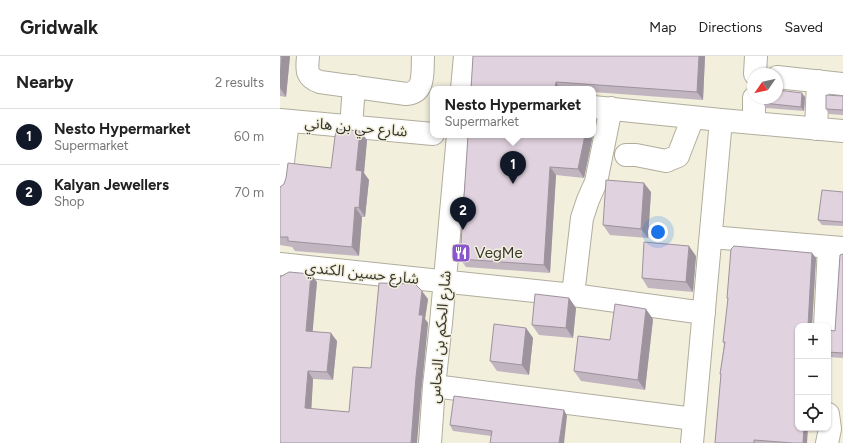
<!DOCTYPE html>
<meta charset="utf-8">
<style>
:root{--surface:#fff;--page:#f6f6f6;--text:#222;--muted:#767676;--line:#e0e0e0;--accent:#111827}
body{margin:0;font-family:Figtree,"Noto Sans Arabic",sans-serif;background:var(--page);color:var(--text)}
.controls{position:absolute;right:12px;bottom:12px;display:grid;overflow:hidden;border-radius:8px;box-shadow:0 1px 3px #0004}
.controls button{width:36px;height:36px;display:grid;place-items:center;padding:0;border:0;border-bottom:1px solid var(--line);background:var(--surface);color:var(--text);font:20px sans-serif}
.compass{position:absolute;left:467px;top:12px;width:36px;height:36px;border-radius:50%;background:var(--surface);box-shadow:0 1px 3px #0004;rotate:236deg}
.you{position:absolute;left:378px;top:176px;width:14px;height:14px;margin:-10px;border:3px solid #fff;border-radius:50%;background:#1a73e8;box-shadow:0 0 0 6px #1a73e833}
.badge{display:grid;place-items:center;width:26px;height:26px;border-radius:50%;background:var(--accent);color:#fff;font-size:13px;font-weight:700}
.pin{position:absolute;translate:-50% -33px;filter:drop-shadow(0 1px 2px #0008)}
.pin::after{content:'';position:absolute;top:21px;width:14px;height:12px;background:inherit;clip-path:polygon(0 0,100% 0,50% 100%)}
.popup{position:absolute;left:150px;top:30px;width:166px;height:52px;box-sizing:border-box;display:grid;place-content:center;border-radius:8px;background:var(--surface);filter:drop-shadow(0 1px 3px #0005);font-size:13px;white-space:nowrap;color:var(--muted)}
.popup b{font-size:15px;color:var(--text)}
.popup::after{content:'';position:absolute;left:50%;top:100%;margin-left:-8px;border:8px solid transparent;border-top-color:var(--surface)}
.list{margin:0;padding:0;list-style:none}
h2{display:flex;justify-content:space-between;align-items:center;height:52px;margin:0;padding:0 16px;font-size:17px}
h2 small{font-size:13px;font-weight:400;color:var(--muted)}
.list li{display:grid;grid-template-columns:26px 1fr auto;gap:12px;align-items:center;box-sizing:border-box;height:56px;padding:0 16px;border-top:1px solid var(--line)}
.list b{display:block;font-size:15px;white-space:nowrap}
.list p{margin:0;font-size:13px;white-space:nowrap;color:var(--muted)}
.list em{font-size:13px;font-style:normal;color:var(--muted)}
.icon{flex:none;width:22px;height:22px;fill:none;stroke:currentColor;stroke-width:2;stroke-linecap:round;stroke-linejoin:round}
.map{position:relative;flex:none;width:563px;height:387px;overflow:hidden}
header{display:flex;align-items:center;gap:24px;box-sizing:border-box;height:56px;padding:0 20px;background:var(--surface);border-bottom:1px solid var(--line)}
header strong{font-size:19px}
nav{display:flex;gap:22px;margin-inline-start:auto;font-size:14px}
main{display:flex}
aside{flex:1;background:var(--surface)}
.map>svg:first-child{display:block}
</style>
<header>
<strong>Gridwalk</strong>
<nav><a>Map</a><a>Directions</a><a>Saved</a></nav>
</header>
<main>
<aside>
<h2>Nearby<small>2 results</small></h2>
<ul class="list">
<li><span class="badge">1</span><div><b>Nesto Hypermarket</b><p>Supermarket</p></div><em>60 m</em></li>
<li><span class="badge">2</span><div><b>Kalyan Jewellers</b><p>Shop</p></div><em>70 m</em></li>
</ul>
</aside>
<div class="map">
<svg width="563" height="387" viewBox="0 0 563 387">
<rect width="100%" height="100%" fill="#f2efdd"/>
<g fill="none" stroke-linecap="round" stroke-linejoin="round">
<g stroke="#b1ad9d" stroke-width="24">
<path id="minor" d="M28 0C27 13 25 21 40 26L126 38C146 37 142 15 143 0
M475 18 476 0
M497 21 563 28
M182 33 185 0
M313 51 441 64 563 75
M0 64 153 78
M474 67V42
M71 71 74 30
M536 73 538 25
M346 99H356L386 105 398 100 413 61
M0 130 8 65
M431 181 563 192
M0 208 293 239 424 257
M293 239 302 162 308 144 316 126 331 52
M545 270 549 191
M154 330 414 363
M150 387 154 330 161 267 178 79
M412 387 441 64
M547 387 550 373 548 358"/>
</g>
<use href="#minor" stroke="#fff" stroke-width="22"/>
</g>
<path fill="#c1b5c0" d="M0 0H10L6 41 0 40Z
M193 0H425L423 44 313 36V33H191Z
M563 40V59L549 58 546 53Z
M525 41 524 55 486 52 483 47Z
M80 75 87 84 84 117 89 124 85 161H82L79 200 15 195 12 191 0 189V131L51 112Z
M188 79H313L304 122 276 119 270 217 186 211 180 203Z
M371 136 368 182 330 179 323 169Z
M563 136V170L542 169 538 164Z
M532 197 536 202 532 270H518L527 387H435L441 319 440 318 444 288 443 286 448 244 447 242Z
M563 198V302L548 301V274L555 275Z
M416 200 413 236 368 232 362 222Z
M37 226 32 275 57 285 53 324 33 323 31 353 69 356 91 312 148 243 145 263 148 267 142 329 0 387Z
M289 242 296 252 293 282 259 279 252 269Z
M373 263 365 334 301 325 294 315 330 284Z
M246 272 253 282 249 319 217 315 210 305Z
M284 354 287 360 211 380 173 375 170 369Z"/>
<path fill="#9d939c" d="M2 0H10L6 41 0 32V20Z
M419 0H425L423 44 417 36Z
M276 26 280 33H275Z
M522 37 525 41 524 55 521 51Z
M313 69 314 71 313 78Z
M80 75 87 84 84 117 89 124 85 161 79 152 76 114Z
M305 79H313L304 122 298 113Z
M270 111 276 119 270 217 264 209Z
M364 127 371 136 368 182 361 173Z
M75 151 82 161 79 200 72 191Z
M409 190 416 200 413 236 406 226Z
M532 197 536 202 532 270H528Z
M31 218 37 226 32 283 26 275Z
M142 235 148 243 145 263 148 267 142 329 137 387H131L139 259Z
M289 242 296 252 293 282 286 272Z
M366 253 373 263 365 334 358 324Z
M246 272 253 282 249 319 242 309Z
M51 277 57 285 53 324 47 316Z
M28 315 33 323 31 360 25 352Z
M284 354 287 360 284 387H279Z
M524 372H528L527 387H523Z"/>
<path fill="#e0d2df" stroke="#9d939c" d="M0 0H2L0 20Z
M193 0H419L417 36 276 26 275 33H191Z
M497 34 522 37 521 51 483 47V42H497Z
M546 39 563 40V54L546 53Z
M56 73 80 75 76 114 82 115 79 152 75 151 72 191 8 185V181H0V131L4 128 6 122 8 107 51 112Z
M188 79H305L298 113 270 111 264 209 180 203Z
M326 124 364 127 361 173 323 169Z
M542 134 563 136V166L538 164Z
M364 186 409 190 406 226 362 222Z
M454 190 532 197 528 270H518V372H524L523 387H513L474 384V387H435L441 318H440L445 286H443L448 242H447L451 193Z
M563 198V297L548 296V274L555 275 560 199Z
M9 216 31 218 26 275 51 277 47 316 28 315 25 352 69 356 73 311 91 312 99 227 135 228 142 235 139 259H143L136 321 131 387H0V221Z
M255 238 289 242 286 272 252 269Z
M335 248 366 253 358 324 294 315 298 280 330 284Z
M214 268 246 272 242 309 210 305Z
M174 340 284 354 279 387H210L212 375 170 369Z"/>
<defs>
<g id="restaurant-square" transform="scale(1)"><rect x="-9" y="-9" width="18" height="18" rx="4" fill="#8b55cc" stroke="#f2efdd"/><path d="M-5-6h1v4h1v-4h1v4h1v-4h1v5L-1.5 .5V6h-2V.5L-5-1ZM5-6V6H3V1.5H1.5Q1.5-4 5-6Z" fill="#fff"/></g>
</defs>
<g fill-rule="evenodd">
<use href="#restaurant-square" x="181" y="197"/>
</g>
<g text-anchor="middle" stroke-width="3" stroke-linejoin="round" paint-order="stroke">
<g font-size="15" fill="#37362f" stroke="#f2efdd">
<text transform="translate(76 71) rotate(5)" y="5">شارع حي بن هاني</text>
<text transform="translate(82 217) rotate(6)" y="5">شارع حسين الكندي</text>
<text transform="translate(160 281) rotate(-85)" y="5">شارع الحكم بن النحاس</text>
</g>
<g font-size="15" fill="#37362f" stroke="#f2efdd" text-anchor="start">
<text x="195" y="202">VegMe</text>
</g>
</g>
</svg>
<div class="controls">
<button>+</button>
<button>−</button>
<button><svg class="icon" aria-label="locate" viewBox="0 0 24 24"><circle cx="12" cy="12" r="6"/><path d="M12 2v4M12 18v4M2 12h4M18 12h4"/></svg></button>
</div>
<svg class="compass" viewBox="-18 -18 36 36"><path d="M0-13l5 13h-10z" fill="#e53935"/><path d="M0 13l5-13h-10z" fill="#767676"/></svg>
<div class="you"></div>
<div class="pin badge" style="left:233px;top:128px">1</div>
<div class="popup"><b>Nesto Hypermarket</b>Supermarket</div>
<div class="pin badge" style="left:183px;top:174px">2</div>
</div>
</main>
